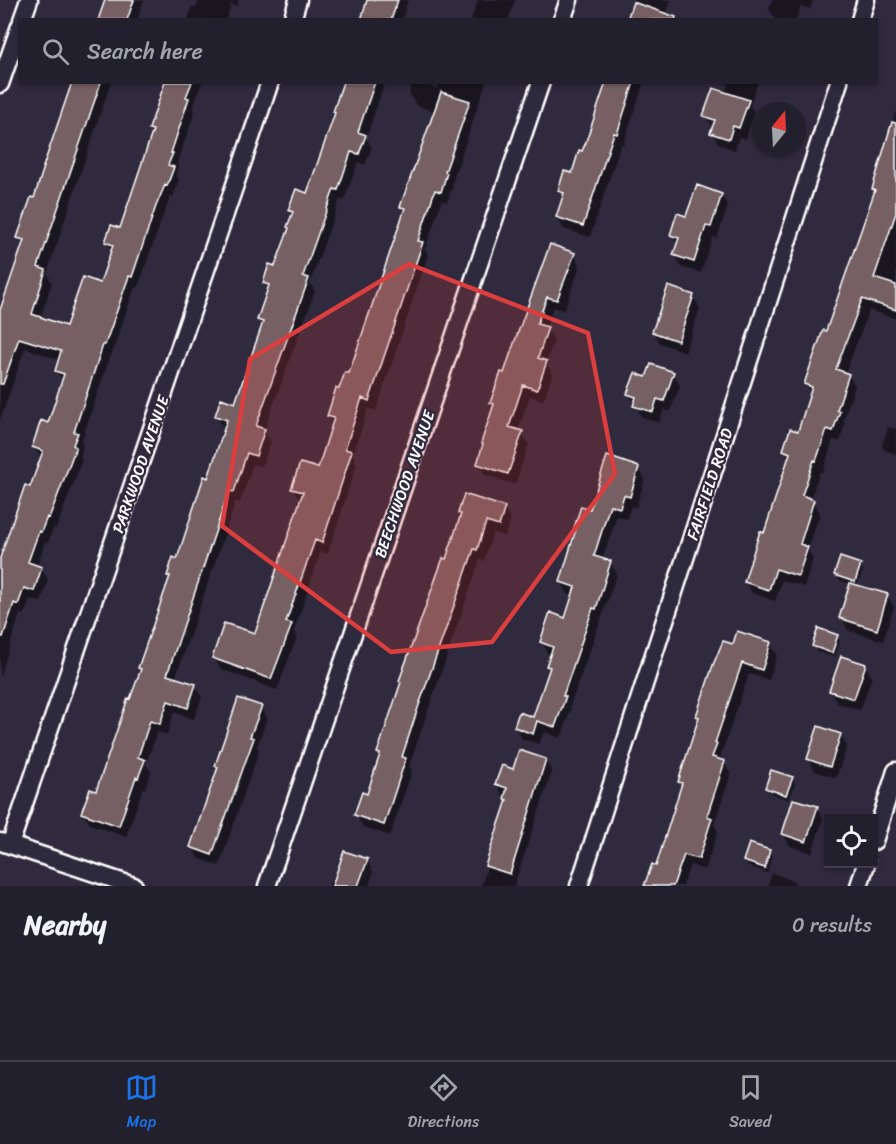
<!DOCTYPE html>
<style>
:root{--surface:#23202e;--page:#2b2836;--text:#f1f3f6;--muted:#a3a3aa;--line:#403e4a;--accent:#1a73e8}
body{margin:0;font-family:Sriracha,sans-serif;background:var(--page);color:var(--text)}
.controls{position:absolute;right:18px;bottom:18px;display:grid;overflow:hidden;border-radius:0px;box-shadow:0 2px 4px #0004}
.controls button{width:54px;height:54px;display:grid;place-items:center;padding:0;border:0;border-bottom:2px solid var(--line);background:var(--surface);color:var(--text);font:30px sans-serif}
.compass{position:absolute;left:752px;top:102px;width:54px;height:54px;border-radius:50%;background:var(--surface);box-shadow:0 2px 4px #0004;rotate:18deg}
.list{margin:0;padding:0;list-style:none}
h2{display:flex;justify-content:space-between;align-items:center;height:78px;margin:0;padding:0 24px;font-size:26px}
h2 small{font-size:20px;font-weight:400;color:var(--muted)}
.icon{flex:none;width:33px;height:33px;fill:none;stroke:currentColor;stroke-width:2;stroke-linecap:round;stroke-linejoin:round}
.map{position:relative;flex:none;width:896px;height:886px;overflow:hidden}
.search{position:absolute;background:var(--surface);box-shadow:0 2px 4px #0004;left:18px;right:18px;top:18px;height:66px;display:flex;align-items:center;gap:15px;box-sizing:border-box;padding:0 21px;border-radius:0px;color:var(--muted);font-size:22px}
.sheet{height:174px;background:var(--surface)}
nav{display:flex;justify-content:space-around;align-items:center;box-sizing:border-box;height:84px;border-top:2px solid var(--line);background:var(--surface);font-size:16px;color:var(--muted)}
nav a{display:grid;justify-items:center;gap:3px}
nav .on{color:var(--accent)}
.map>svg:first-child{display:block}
</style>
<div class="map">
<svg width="896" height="886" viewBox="0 0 896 886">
<rect width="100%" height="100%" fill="#2f2a3d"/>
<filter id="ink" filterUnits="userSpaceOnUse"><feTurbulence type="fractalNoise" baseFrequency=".0167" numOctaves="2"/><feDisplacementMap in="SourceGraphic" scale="12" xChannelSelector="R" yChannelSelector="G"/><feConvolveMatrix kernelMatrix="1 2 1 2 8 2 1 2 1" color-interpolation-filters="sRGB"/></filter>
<g filter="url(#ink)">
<path fill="#0007" d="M106 0H144L137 20H99Z
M199 0H239L237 6 231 4 226 20H188L192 6 196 8Z
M369 0H408L402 20H362Z
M478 0H515L508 20H471Z
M634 0H671L664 20H628Z
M772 0H813L810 9 801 6 796 20H776L769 9Z
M73 82H111L47 273 52 283 40 319 67 328 101 285 113 252 107 242 121 230 154 134 151 129 166 82H202L193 108 195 111 177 164 178 166 176 174 179 180 173 197 171 196 162 218 138 288 135 287 111 356H110L81 442 83 446 80 456 82 460 56 529 53 528 48 543 45 542 37 567 41 568 48 580 41 602 30 599 24 615 20 614 0 677V555L2 556 42 459 33 447 49 425 63 382 56 370 60 360 25 348 0 421V315L23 246 19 238 35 200Z
M345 82H385L366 138 372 147 365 165 358 162 344 201 340 199 310 283 315 291 264 431 271 442 262 467 253 464 240 503 236 501 175 679 195 686 202 697 194 719 174 712 167 735 157 732 146 764 151 772 145 789 143 788 126 837 90 824 83 813 97 793 141 671 139 668 171 579 169 575 178 561 226 428 223 427 216 416 236 405 263 327 259 320 269 291 264 282 276 268 293 216 290 210 307 195 336 115Z
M413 82H420L437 89 439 82H486L452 183 453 186 447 202 442 200 425 249 428 255 376 411 368 409 353 455 357 464 328 554 321 551 294 631 297 637 277 690 221 669 214 658 256 635 301 501 293 489 319 470 333 424 328 416 340 391 350 375 405 213 402 207 435 112 416 105 409 93Z
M607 82H644L623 145 621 144 590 237 564 229 557 217 564 198 559 190 573 175 583 153Z
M729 82H758L750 105 754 112 746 139 739 137 735 150 719 144 712 132 713 128 705 116 725 93Z
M896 111V319L869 310 845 374 848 375 855 386 843 421 845 424 840 441 833 440 823 472 820 471 810 500 813 501 820 513 808 550 813 559 804 587 782 580 775 601 752 593 745 582 765 535 790 459 785 450 799 433 811 393 806 384 827 333 876 192 873 188Z
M721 195 728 206 717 238 713 237 701 273 681 267 675 255 678 245 672 235 687 218Z
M574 254 580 266 564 311 553 307 546 328 554 340 546 363 553 374 543 401 530 396 518 431 522 433 529 444 515 485 485 475 478 463 495 407 492 403 514 350Z
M693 296 700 308 685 352 660 343 653 332Z
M673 373 680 385 670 412 664 409 659 423 642 417 629 394 647 378Z
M888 427 896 429V454L885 450 882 445Z
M638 468 645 479 636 507 631 506 627 519 617 516 602 560 610 562 617 574 570 706 571 709 561 738 544 732 539 744 522 739 516 727 534 719 551 671 548 666 552 655 548 654 542 642 566 619 573 596 568 594 561 582 577 532 575 528 591 511Z
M504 508 511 520 505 537 493 533 484 561 480 560 409 766 412 771 390 836 363 827 356 815 368 796 381 757 378 752 402 683 400 681 447 561 462 517 459 513Z
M860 565 863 571 857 586 887 596 894 607 883 641 848 630 841 618 851 584 839 580 836 575Z
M837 636 840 641 835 657 817 652 814 646Z
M770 644 777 655 769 680 749 674 721 754V762L724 763 731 774 714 824 718 831 705 870 690 865 683 886H646L657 867 683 787 679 782 700 720 697 715 734 646Z
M865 665 872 677 860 710 837 703 831 691Z
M261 707 267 718 257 747 259 751 219 866 198 858 192 847 219 770 216 765Z
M840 735 847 746 836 778 815 771 808 759Z
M545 760 552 772 514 886H481L508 803 506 797 503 796 497 784Z
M792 778 795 784 789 800 770 793 766 788Z
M817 808 823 819 812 853 790 846 783 834Z
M769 851 772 857 767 873 748 866 745 861Z
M367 860 373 872 369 886H329L333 877 337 878Z
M772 873 794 881 797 886H768Z"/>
<path fill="#766163" stroke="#fff" stroke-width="1.5" d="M105 0H134L127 20H98Z
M367 0H398L391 20H361Z
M633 2 676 17 675 20H627Z
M72 82H101L38 267 46 270 32 314 66 326 83 277 100 283 113 245 105 242 111 225 120 228 153 130 149 129 165 82H192L186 97 189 98 171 153H173L168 165 174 167 167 186 165 185 156 206 132 277 129 276 105 345H103L74 432 78 433 73 445 76 447 61 487 49 518 47 517 41 532 39 531 28 562 42 567 34 591 24 588 18 605 14 603 3 637 0 636V558L25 485 30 487 43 451 32 447 41 420 48 423 64 374 55 371 61 351 19 338 3 384H0V310L24 240 17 238 31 197 34 198 44 167H43Z
M343 82H375L358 132 366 135 359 154 351 152 338 190 334 189 303 276 309 278 256 426 265 429 256 456 247 453 234 492 229 491 167 675 196 684 188 708 168 701 160 724 150 721 138 757 145 760 138 778 136 777 119 826 81 813 90 789 96 791 128 698 130 699 141 669 138 668 170 576H167L173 557 177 559 204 476 208 478 227 420 215 416 221 398 235 403 263 322 257 320 269 285 263 283 269 264 275 266 289 228 287 227 293 212 288 210 296 189 307 193 335 113 333 112Z
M606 82H634L617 134 614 133 583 226 556 217 564 193 558 191 564 171 572 173 579 150 582 151 586 142Z
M713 88 749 100 739 128 733 126 729 139 710 133 715 120 703 116Z
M441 92 470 101 445 172 447 173 441 192 435 190 418 241 423 242 369 401 362 398 345 449 352 451 331 516 322 543 315 540 286 622 292 624 271 679 212 658 224 623 255 633 303 492 291 489 300 463 318 468 334 418 327 416 336 388 339 389 345 372 349 373 405 208 400 207Z
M892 122 896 123V213L874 278 896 285V310L862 299 836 369 849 374 837 410 840 411 833 431 827 429 816 461 814 460 802 495 814 500 800 544 808 547 798 576 776 569 769 590 744 582 760 531 764 533 790 453 783 450 790 429 798 431 812 387 804 384 823 330 826 331 875 190 872 189Z
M697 185 722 194 711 227 706 226 694 262 673 255 679 238 670 235 677 213 686 216Z
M550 244 575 253 557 300 547 297 537 324 548 327 538 358 547 361 537 390 523 385 509 427 523 431 508 474 477 464 483 444 481 443 494 404 490 403 501 372 504 373 512 349Z
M668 286 694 295 678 341 652 332Z
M651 364 674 372 664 401 657 399 653 412 633 406 636 397 627 394 635 373 646 377Z
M607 456 639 467 630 497 624 495 620 508 610 505 594 556 611 561 596 609 593 608 563 696H566L555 727 537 721 533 734 514 727 519 712 533 717 550 667 546 666 553 647 540 642 550 612 565 618 575 587 560 582 576 529 574 528 581 506 590 509Z
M464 494 505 507 499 526 486 522 477 550 474 549 418 708 402 757 406 758 384 825 354 815 362 792 367 794 380 754 377 753 401 682 399 681 443 558 446 559 461 514 458 513Z
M840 557 861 564 855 582 834 575Z
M850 583 888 594 877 630 839 618Z
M818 628 838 635 832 653 812 646Z
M737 631 771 642 762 670 742 663 715 743 717 744 712 757 725 761 707 816 712 818 699 859 684 855 673 886H644L652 864 656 866 682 783 678 782 699 717 696 716 713 665 723 641 733 644Z
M841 656 866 664 854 699 829 691Z
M238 698 262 706 250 737 254 738 212 855 190 847 218 767 215 766Z
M818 726 841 734 830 767 807 759Z
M519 750 546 759 510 874 485 866 507 800 504 799 507 788 495 784 502 765 513 769Z
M771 770 793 777 786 795 765 788Z
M793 799 818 806 806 842 782 834Z
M749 843 770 850 765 868 743 861Z
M344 851 368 859 358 886H332Z"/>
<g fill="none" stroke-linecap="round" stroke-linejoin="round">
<g stroke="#fff" stroke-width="21">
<path id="street" d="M22 20 29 0
M292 20 298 0
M562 20 569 0
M860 20 866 0
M0 84 20 26
M874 841 896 771
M1 842 134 886
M10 845 270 82
M267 886 541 82
M579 886 839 82
M859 886 866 864"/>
</g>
<use href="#street" stroke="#2f2a3d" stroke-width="16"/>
</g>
</g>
<path fill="#da3e3e" fill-opacity="0.2" stroke="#da3e3e" stroke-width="4.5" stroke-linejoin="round" d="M409 264 588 333 615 474 492 642 391 652 222 526 250 359Z"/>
<g text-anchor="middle" stroke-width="4.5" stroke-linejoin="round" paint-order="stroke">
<g font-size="16" fill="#fff" stroke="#2f2a3d">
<text transform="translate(140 464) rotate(-71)" y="6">PARKWOOD AVENUE</text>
<text transform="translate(404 484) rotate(-71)" y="6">BEECHWOOD AVENUE</text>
<text transform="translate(709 484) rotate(-72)" y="6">FAIRFIELD ROAD</text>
</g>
</g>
</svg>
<div class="controls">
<button><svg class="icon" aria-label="locate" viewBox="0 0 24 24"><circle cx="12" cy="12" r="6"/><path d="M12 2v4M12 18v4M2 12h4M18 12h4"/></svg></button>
</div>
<svg class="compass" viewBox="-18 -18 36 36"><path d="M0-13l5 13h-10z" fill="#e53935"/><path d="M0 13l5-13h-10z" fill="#a3a3aa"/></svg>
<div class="search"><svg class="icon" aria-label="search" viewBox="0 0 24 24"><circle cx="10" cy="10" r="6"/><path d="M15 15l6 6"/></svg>Search here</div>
</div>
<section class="sheet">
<h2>Nearby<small>0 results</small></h2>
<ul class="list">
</ul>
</section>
<nav>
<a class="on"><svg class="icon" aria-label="map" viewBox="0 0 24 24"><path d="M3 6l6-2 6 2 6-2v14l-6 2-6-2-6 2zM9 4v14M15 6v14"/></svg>Map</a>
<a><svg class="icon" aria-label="directions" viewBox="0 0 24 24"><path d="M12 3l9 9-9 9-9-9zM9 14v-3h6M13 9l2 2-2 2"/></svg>Directions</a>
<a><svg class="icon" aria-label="saved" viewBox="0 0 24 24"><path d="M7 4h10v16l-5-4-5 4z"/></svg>Saved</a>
</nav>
